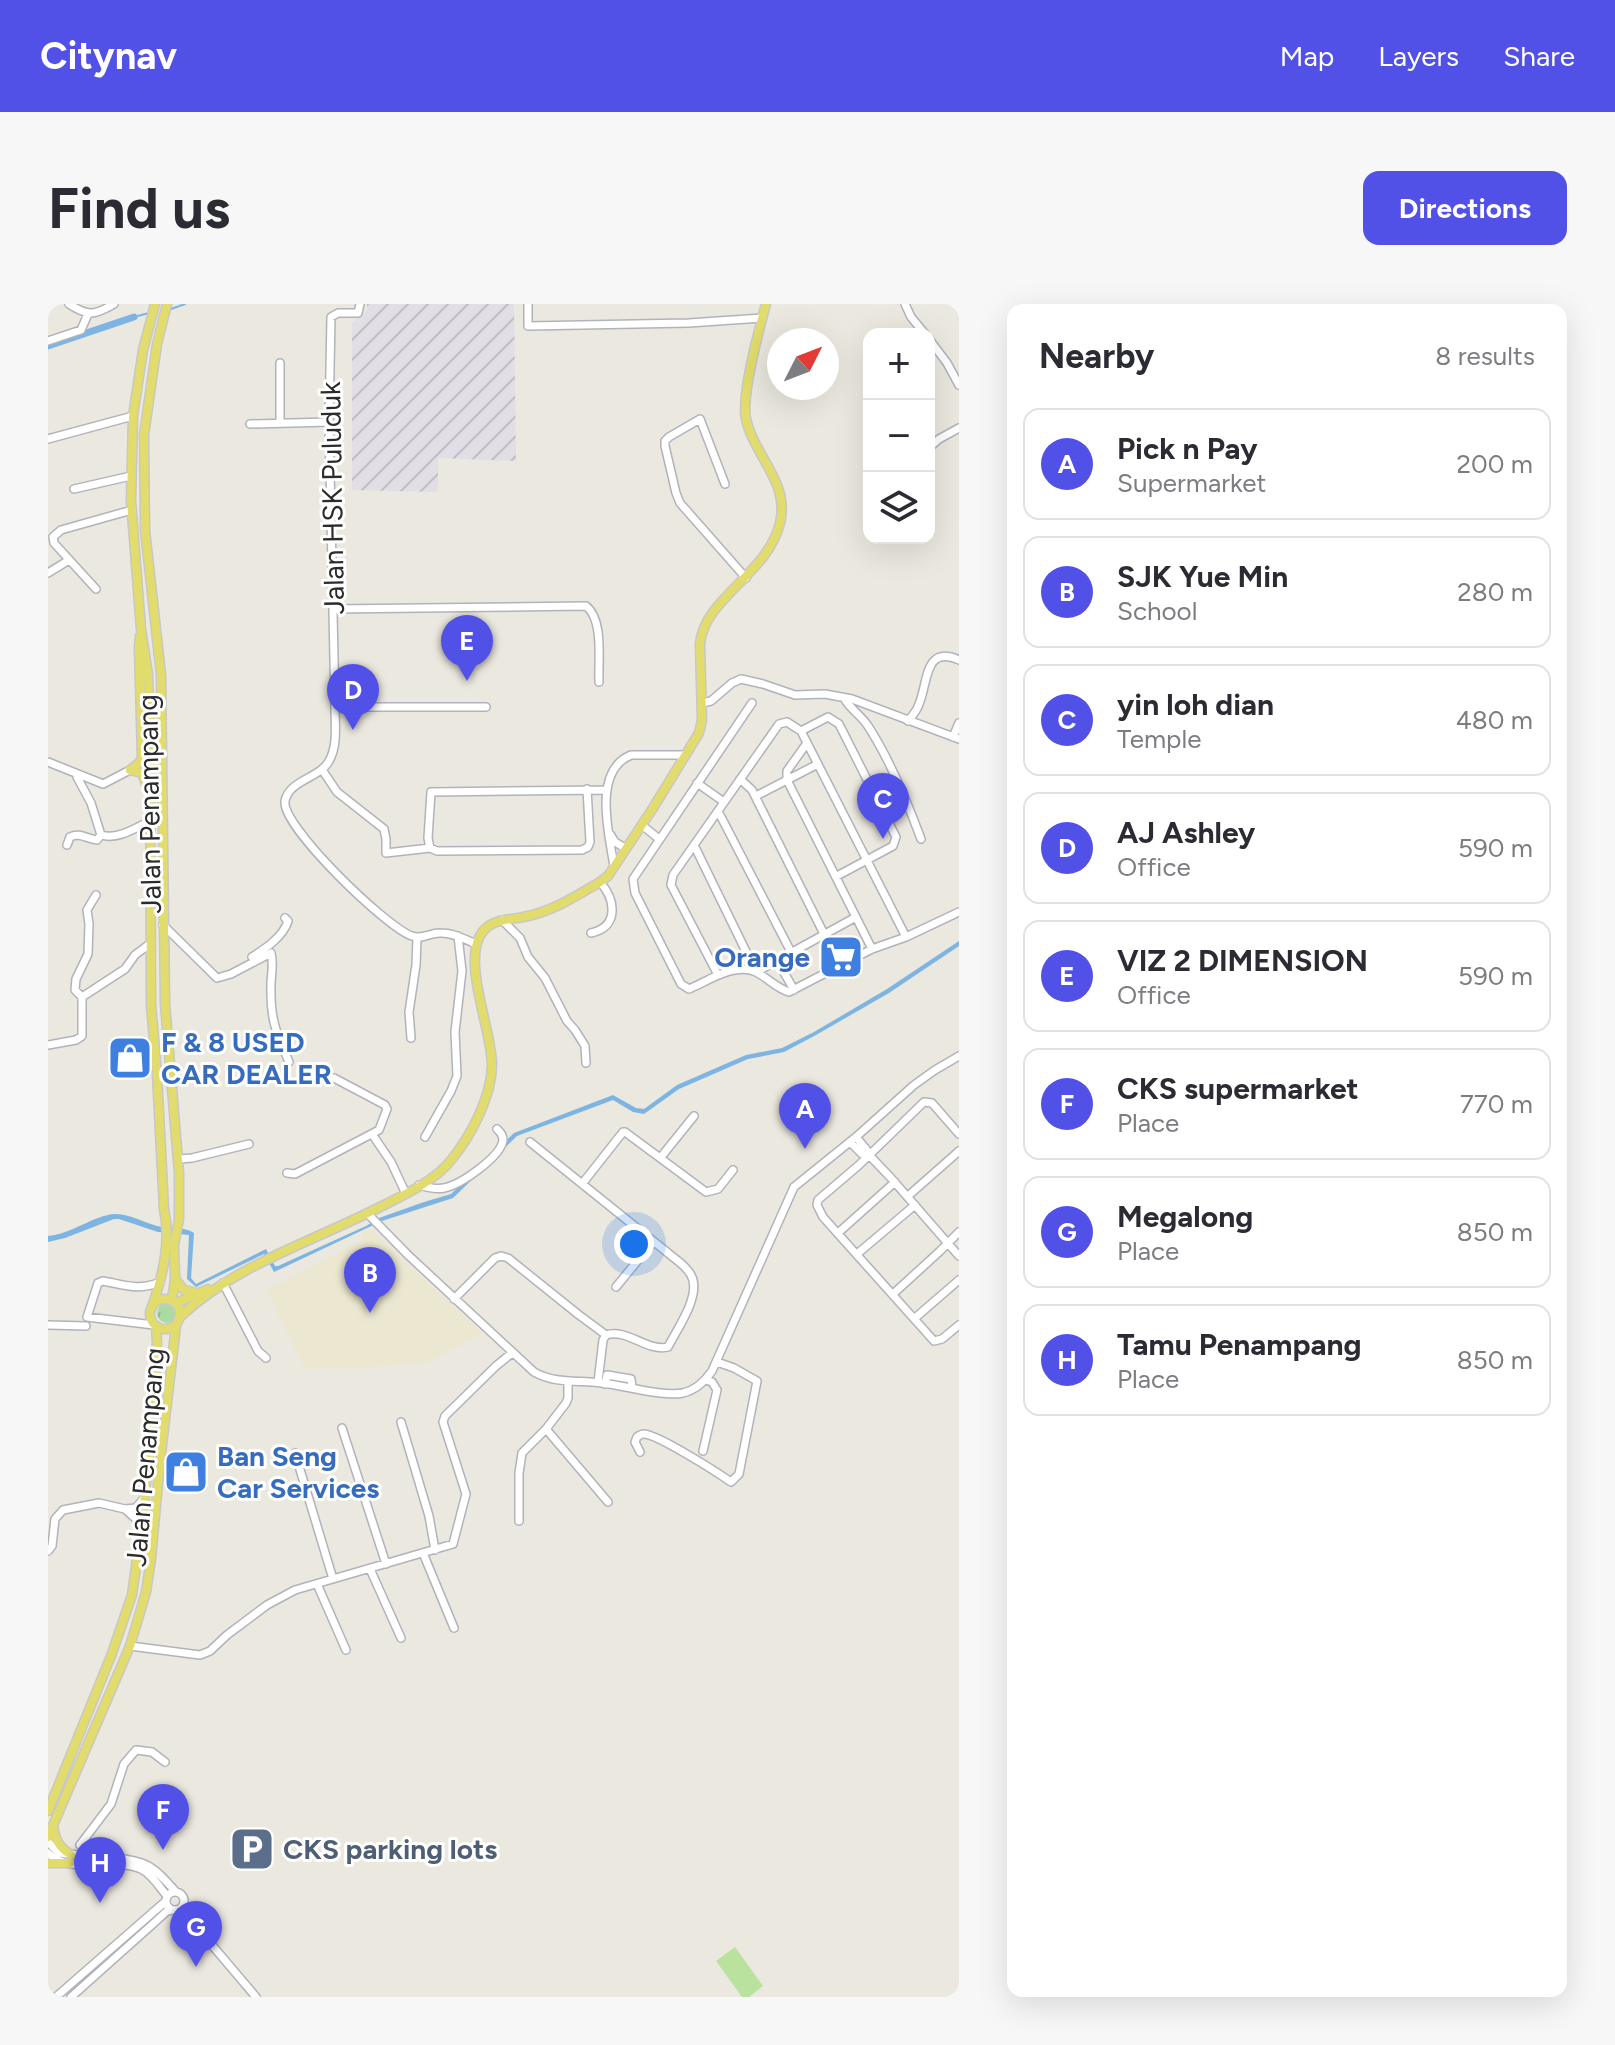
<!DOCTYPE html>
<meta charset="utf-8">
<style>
:root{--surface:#fff;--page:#f7f7f7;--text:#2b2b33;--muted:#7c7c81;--line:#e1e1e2;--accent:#5150e7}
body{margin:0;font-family:Figtree,sans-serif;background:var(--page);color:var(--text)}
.controls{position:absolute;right:24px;top:24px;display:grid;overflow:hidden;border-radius:16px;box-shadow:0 8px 32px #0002}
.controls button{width:72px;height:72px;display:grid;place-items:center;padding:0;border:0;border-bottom:2px solid var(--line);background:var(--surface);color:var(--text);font:40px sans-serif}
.compass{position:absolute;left:719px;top:24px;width:72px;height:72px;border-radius:50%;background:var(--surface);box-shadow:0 8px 32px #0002;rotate:48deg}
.you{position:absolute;left:586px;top:940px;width:28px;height:28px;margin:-20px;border:6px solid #fff;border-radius:50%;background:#1a73e8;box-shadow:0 0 0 12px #1a73e833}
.badge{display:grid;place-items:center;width:52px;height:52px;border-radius:50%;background:var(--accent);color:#fff;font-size:26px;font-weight:700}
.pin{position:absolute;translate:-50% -66px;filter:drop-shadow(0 2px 4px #0008)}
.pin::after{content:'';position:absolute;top:42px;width:28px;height:24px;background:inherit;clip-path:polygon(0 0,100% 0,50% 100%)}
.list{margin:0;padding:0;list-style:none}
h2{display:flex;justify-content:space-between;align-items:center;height:104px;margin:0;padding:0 32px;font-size:34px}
h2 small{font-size:26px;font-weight:400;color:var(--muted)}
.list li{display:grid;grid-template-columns:52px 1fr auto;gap:24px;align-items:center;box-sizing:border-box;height:112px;margin:0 16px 16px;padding:0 16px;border:2px solid var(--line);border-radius:16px}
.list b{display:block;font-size:30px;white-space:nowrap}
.list p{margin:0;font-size:26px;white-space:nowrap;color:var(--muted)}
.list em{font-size:26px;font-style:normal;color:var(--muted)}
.icon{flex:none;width:44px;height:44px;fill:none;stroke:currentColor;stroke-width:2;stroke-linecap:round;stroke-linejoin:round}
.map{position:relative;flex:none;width:911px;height:1693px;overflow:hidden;border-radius:16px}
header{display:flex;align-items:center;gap:48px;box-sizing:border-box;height:112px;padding:0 40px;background:var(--accent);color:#fff}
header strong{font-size:38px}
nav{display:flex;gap:44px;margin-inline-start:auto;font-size:28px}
.intro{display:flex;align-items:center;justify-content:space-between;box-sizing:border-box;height:192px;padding:0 48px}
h1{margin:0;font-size:56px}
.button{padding:20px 36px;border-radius:16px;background:var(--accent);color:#fff;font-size:28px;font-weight:700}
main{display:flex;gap:48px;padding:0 48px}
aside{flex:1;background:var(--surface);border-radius:16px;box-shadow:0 8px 32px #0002}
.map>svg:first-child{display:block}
</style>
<header>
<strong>Citynav</strong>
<nav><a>Map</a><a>Layers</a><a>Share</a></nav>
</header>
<div class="intro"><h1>Find us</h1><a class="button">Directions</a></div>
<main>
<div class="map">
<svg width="911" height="1693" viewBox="0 0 911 1693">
<defs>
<pattern id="industrial-furrows" width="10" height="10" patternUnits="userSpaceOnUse" patternTransform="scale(2)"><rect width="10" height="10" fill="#e1dee5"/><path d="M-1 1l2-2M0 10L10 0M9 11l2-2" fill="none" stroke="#c1bfc5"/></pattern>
<pattern id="grass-tufts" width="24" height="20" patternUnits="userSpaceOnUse" patternTransform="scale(2)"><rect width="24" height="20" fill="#aadca1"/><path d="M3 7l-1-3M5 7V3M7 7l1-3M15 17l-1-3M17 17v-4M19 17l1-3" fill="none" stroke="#92bd8b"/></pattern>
</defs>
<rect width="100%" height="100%" fill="#ebe8df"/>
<path fill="url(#industrial-furrows)" d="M319 0H466L468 157 390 154V188L304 186V19L319 6Z"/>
<path fill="#ebe7d0" d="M321 925 434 1029 381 1058 326 1063 257 1065 219 987 316 934 315 928Z"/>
<path fill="url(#grass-tufts)" d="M109 1009a10 10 0 1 1 20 0a10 10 0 1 1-20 0Z"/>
<path fill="#b8e29e" d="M687 1643 715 1682 701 1693H694L668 1657Z"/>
<path fill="#7db4e2" d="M911 637V642L841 689 768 731 736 748 700 755 631 785 596 810 585 808 565 796 469 832 405 894 334 917 226 968 216 950 148 983 139 975 141 931 110 928 71 915H66L17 934 0 938V932C23 930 45 912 66 910 82 910 95 918 109 922 122 925 136 922 146 929L143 974 148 980 218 945 227 962H230L318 922 331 914 376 898 403 890 466 829 565 791 588 804 596 805 629 781 698 751 734 744 766 728 839 685Z"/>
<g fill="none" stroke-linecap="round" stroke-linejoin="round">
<path stroke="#7db4e2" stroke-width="2" d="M123 5 137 0
M86 13 101 9"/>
<path stroke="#7db4e2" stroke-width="7" d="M0 42 86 13"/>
<g stroke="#b2b2bd" stroke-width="10">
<path id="minor" d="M21 0C41 13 47 11 66 0
M312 0 310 9H290L283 13 281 118 287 403C287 420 290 442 281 457 272 474 241 476 237 497 233 522 339 624 364 632 375 636 383 628 393 629 405 629 417 635 428 640
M480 0V22L641 19 714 14
M857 0 863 13 877 30
M881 35 899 59 911 81
M0 37 33 26 40 10
M232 119V59
M202 120 281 118
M0 135 85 112
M881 144 891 135 911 124
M677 180 652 115 621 133 617 137V142L628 189 632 199 698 274
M26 185 83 172
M5 233 13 226 84 206
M5 233 6 239 48 285
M0 269 21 256
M285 305 538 302C556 316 550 356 551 378
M796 394C802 405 813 411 820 422 842 456 859 497 873 535
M654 399 663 397 684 379 693 375 715 380 747 391 777 390 804 395 911 435
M704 399 585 575 587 589 633 680 641 685C660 677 687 658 708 668 720 674 728 684 741 688L824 645 858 633 911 608
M287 403H438
M860 417C864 412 869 407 871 400 880 380 876 340 911 356
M753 427 780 413 791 420 848 533 845 542 789 572
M905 433 911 419
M759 439 739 467V476L824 645
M0 458 55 480 82 466
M275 467 289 488 336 525 338 535V549L382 544 389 547 534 546 540 543 542 538 539 485
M29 470V473L43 499 53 531C70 536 87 524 102 517
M692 475 704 486 776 630
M649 479 676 498
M708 492 770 460
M670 507 743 648
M594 521 611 535
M562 530 567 538 577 544
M19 541 22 533C32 528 39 535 49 536L53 531
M646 541 708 668
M382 544 380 534 383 488 558 486
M566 562C561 530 544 467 583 451H637
M454 616 472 634 480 653 497 674 519 717 527 726 537 742 538 759
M115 621 169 674 183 670 223 649C226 660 223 670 223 682 222 715 228 728 241 758
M543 629C571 623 568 596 552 578
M204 653C218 644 235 633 240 617L237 614
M729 656 746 686
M708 668 808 613
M670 671 623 581 625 571 731 420 739 418 753 427 858 633
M34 693 27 686 28 675 40 650 41 620 39 606 48 591
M363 734 361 708 368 661 369 634
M0 741 28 736 34 732V693L77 665 87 651 103 639
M324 830 343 858 358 890
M911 830 884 799 876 798 811 861 770 896 769 901 775 913 886 1037 894 1035 911 1021
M377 833 403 787 409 772 407 728 414 667 410 632
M808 833 818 845 821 851 843 874 911 952
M482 838 630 957C635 961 640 966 643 971 654 991 629 1025 620 1043 599 1048 579 1024 558 1031
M802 838 814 850 821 851
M613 853 646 812
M131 855 144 854 201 840
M239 869 247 870 331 826 339 805 337 801 286 774
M534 880 575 828H577L658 888 670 885 685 866
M371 881C379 883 387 886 396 884 412 881 453 853 455 836 455 830 452 828 449 825
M860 892 911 847
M319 909 360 951 486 1068C507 1080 530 1076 553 1079 576 1081 613 1093 635 1089 648 1086 657 1077 664 1067L746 883 808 833 866 781 887 766 911 752
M790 929 847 878
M809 950 867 901
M175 979 210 1047 218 1054
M568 983 605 938
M845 990 891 948 911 928
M406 995 447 954 453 952 460 954 531 1011 558 1031
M867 1014 911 976
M0 1021 38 1022
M106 1021 39 1013 50 979 55 977C77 981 91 987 112 978
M550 1078 555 1036 558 1031
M557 1080 559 1071 583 1075 584 1084
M353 1118 381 1212 387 1246
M294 1124 338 1260
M498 1125 560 1198
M655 1147 669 1086 664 1078 658 1076
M592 1148 587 1138 589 1133C591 1132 593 1130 595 1130 608 1129 670 1169 683 1178L691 1170 709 1077 686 1064 669 1058
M247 1149 285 1275
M77 1205 89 1216 91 1225
M471 1217V1169L474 1149 498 1125 518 1099 520 1094V1078
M0 1247 4 1242 7 1215 15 1206 51 1199 77 1205 88 1204 96 1194
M375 1249 406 1324
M322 1265 353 1334
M269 1280 298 1346
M82 1342 152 1351 162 1347 179 1331 219 1301 247 1286 405 1240 418 1190 395 1118 397 1112 448 1062 464 1049
M0 1538 11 1549 49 1553
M0 1549C24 1572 64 1553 93 1565 104 1570 112 1584 119 1592
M70 1550C57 1550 40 1551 32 1541L63 1500 76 1460 88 1446 104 1448 117 1458
M65 1554C99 1556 106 1563 128 1588
M118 1597a9 9 0 1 1 18 0a9 9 0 1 1-18 0Z
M127 1606 147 1621 208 1693
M8 1693 118 1597
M23 1693 106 1619 119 1607 125 1606"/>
</g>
<g stroke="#c8c8c8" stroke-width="11">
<path id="major" d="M119 0 109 40 96 131 97 226 113 371 117 700 131 869V915L126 941 127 975 124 996
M82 466 92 458 94 453 91 343 92 332
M82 466 94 469 99 483
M127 975 136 986 149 989
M102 1010a15 15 0 1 1 30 0a15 15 0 1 1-30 0Z
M128 999 160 985
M105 1000C115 970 123 937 116 905L109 770 103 701 102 435 100 370 93 325 83 196 85 112 95 46 107 0
M133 1012C187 961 268 936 334 902 358 890 387 877 404 855 424 830 443 793 444 762 445 728 411 653 436 626 446 615 462 616 475 613 504 608 528 592 552 578L560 572 605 504 651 429 654 416 652 340C656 294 720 270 732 219 742 178 706 152 698 115 693 91 711 26 718 0
M0 1507 63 1352 84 1291 95 1212 107 1082 109 1039 108 1022
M5 1521C7 1536 11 1543 23 1551
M0 1533 82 1342 98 1288 103 1255 112 1158 128 1022
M0 1559H22"/>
</g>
<use href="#minor" stroke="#fff" stroke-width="7"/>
<use href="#major" stroke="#e2dc6d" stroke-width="8"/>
</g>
<defs>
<g id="supermarket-square" transform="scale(2.3)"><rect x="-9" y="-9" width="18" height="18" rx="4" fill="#3f7fe0" stroke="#fff"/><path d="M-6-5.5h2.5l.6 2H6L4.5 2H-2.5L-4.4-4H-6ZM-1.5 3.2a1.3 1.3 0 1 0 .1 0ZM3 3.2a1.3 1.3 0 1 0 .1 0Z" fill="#fff"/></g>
<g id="shop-square" transform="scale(2.3)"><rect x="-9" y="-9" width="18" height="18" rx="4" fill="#3f7fe0" stroke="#fff"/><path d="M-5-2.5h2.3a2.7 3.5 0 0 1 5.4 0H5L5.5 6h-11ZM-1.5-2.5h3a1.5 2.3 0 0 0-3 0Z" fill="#fff"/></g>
<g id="parking-square" transform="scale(2.3)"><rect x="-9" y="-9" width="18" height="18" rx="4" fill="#5c6f8a" stroke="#fff"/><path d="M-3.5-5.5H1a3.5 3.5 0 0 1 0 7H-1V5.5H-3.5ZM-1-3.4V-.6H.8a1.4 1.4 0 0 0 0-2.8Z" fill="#fff"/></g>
</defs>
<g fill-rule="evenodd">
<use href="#supermarket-square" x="793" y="653"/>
<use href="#shop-square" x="82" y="754"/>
<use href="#shop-square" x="138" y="1168"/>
<use href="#parking-square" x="204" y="1545"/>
</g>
<g text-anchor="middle" stroke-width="6" stroke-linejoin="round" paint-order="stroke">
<g font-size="28" fill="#2b2b2b" stroke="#fff">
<text transform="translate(284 194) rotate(-91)" y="10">Jalan HSK Puluduk</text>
<text transform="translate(101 500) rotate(-91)" y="10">Jalan Penampang</text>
<text transform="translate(97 1153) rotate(-85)" y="10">Jalan Penampang</text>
</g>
<g font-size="28" font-weight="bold" fill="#366cbe" stroke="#fff" text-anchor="start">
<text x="762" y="663" text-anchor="end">Orange</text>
<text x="113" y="748">F &amp; 8 USED<tspan x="113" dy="32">CAR DEALER</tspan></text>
<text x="169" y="1162">Ban Seng<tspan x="169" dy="32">Car Services</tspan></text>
</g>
<g font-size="28" font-weight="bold" fill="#4e5e75" stroke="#fff" text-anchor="start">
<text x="235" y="1555">CKS parking lots</text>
</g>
</g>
</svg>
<div class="controls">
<button>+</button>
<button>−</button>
<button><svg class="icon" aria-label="layers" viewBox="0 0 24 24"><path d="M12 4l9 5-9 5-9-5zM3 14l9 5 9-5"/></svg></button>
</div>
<svg class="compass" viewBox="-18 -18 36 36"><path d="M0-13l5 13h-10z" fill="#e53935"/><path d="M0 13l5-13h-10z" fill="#7c7c81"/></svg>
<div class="you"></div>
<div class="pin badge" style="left:757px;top:845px">A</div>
<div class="pin badge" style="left:322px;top:1009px">B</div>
<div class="pin badge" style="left:835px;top:535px">C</div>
<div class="pin badge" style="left:305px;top:426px">D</div>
<div class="pin badge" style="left:419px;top:377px">E</div>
<div class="pin badge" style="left:115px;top:1546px">F</div>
<div class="pin badge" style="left:148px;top:1663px">G</div>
<div class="pin badge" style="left:52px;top:1599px">H</div>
</div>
<aside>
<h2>Nearby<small>8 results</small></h2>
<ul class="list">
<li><span class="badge">A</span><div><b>Pick n Pay</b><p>Supermarket</p></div><em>200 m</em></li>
<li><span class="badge">B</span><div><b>SJK Yue Min</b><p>School</p></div><em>280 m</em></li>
<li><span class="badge">C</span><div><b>yin loh dian</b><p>Temple</p></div><em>480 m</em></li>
<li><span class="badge">D</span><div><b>AJ Ashley</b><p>Office</p></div><em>590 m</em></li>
<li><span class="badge">E</span><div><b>VIZ 2 DIMENSION</b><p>Office</p></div><em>590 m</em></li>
<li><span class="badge">F</span><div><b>CKS supermarket</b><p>Place</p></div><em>770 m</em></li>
<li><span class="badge">G</span><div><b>Megalong</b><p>Place</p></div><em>850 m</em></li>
<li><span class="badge">H</span><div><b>Tamu Penampang</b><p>Place</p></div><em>850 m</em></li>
</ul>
</aside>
</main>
